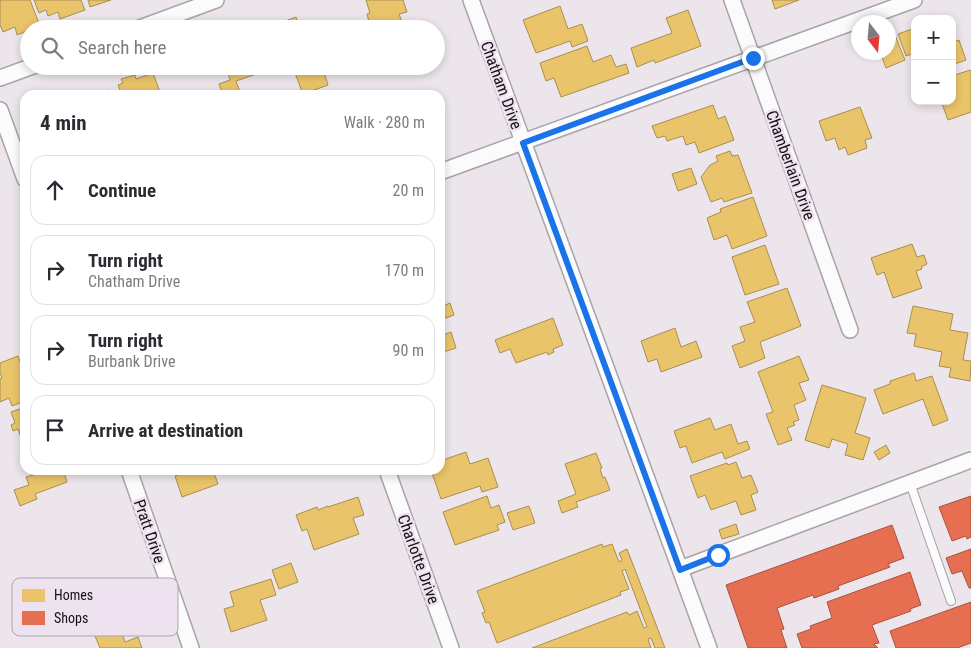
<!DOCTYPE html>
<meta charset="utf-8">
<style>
:root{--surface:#fff;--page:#f7f7f7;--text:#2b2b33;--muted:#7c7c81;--line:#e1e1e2}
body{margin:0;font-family:"Roboto Condensed",sans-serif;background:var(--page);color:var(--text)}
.controls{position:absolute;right:15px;top:15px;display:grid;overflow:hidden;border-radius:10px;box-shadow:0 2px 8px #0003}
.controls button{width:45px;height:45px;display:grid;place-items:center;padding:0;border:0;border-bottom:1px solid var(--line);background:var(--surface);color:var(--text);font:25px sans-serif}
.compass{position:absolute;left:851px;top:15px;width:45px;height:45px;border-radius:50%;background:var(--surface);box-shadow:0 2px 8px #0003;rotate:164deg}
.stop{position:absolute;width:15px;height:15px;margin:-11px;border:4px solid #1a73e8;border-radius:50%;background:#fff}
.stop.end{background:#1a73e8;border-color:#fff;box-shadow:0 1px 5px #0008}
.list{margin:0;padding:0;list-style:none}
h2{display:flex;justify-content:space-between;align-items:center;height:65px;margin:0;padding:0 20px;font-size:21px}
h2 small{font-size:16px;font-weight:400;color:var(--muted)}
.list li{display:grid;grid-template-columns:32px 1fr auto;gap:15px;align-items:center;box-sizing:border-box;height:70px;margin:0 10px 10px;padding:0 10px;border:1px solid var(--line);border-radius:15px}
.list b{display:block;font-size:19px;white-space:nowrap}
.list p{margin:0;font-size:16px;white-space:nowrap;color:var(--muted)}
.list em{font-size:16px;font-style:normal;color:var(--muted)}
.icon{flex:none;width:28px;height:28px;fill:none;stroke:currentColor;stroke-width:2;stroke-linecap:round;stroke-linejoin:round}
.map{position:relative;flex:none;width:971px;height:648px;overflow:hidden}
.search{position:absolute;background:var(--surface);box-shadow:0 2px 8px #0003;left:20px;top:20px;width:425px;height:55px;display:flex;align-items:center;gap:12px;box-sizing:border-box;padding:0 18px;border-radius:28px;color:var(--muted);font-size:19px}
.panel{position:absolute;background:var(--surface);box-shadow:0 2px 8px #0003;left:20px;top:90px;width:425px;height:385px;border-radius:15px}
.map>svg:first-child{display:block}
</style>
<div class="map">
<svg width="971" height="648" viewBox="0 0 971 648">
<rect width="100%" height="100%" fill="#ece6ec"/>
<path fill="#e9c46a" stroke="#a98e50" d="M0 0H30L40 26 32 29H29V30L17 35 15 27 3 32 0 25Z
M34 0H81L85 10 60 19 58 12 48 16 46 10 39 13Z
M88 0H111L90 7Z
M366 0H403L407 12 399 14 402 22 386 27 383 20 373 23V21L369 22 367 14 370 13Z
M772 0H799L775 9Z
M560 6 568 29 582 24 588 41 572 47 570 41 536 53 523 20Z
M688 10 701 46 655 63 654 60 637 67 631 48 672 33 666 18Z
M296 17 300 29H264Z
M915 28V53L906 56 898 34Z
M952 32 956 41 959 40 966 60 952 65Z
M895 35 905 60 886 68 880 52H888V37Z
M587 46 593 62 611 55 616 67 626 64 629 73 561 97 554 78 546 81 540 63Z
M219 66H260L262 72 236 81 241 95H223L219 84 230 80 227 70 221 72Z
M314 66H322L328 85 303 94 295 73Z
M970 70 971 72V112L948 120 941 101H952V76Z
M153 73 161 95H122L118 85 123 83 121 79 135 75 136 79Z
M108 90 109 95H93Z
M88 91 90 95H75Z
M713 105 718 119 725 116 734 140 699 153 695 142 686 145 683 136 667 141 665 136 657 138 652 126Z
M860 107 872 138 865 140 867 148 848 155 845 147 839 150 835 138 826 141 819 121Z
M730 151 732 156 738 155 752 193 724 202 722 198 711 202 701 177 710 165 718 161 716 156Z
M691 168 697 184 678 191 672 174Z
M753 197 767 236 732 249 727 235 714 240 707 218 721 212 720 209Z
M912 244 917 257 924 255 927 264 921 267 922 269 916 271 922 288 893 298 884 272 877 275 871 258Z
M765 245 779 284 745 295 732 257Z
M787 288 801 326 760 342 765 358 740 368 732 346 745 341 740 327 755 322 747 302Z
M450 303 454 315 446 318 441 307Z
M913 306 953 314 950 330 968 333 963 360 971 361 970 381 949 377 951 368 939 366 942 352 914 346 916 334 907 333Z
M553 318 563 345 553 349 554 352 548 355 547 352 516 363 510 349 500 353 495 340Z
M675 328 681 347 696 341 702 357 661 372 657 359 648 362 641 341Z
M451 332 456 348 440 353V333L441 336Z
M18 356 23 370 25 369V401L12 406 9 398 0 402V379L2 378 0 373V363Z
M799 356 809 380 799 383 806 400 794 405 799 420 793 422 795 425 787 428 792 440 778 445 766 414 773 412 758 372Z
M914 373 916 381 932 376 948 420 933 426 923 399 883 414 874 390 890 384V381Z
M822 385 866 398 855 433 870 438 863 460 845 455 848 444 832 439 829 448 805 440Z
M25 407V450L18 429 13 431 11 425 15 423 11 412Z
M710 418 715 430 731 424 738 444 747 441 750 449 725 459 722 452 692 463 686 446 680 448 674 431Z
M886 445 890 453 879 460 874 452Z
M466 452 470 464 488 458 498 487 482 492 480 486 441 499 431 470H440V461Z
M596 453 602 468 600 469 603 478 605 477 610 490 576 502 578 507 562 513 558 501 576 494 565 464Z
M736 462 742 478 751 475 758 492 751 495 756 510 741 515 736 501 711 510 705 495 698 498 690 476 727 463 728 465Z
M36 470H63L67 482 35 494 37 499 20 506 14 490 29 485 26 477 37 474Z
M179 470H213L218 484 182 497 175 476 180 474Z
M487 496 491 508 499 505 505 522 497 525 499 530 455 545 443 512Z
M358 497 364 515 353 518 359 534 314 550 307 529 302 531 296 515 317 507 318 510 328 506V507Z
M529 506 535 523 513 530 507 513Z
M736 524 739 534 722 539 719 530Z
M602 544 603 547 612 544 619 562 622 560 619 553 627 549 665 648H655L651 638 648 639 651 648H532L627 612 629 615 637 611 644 628 647 627 625 569 622 571 629 589 620 592 621 595 497 643 489 622 486 623 482 613 485 612 477 591Z
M291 563 298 582 279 589 272 570Z
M271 579 276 595 260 600 267 620 231 632 224 609 234 606 230 592Z
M120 627 125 642 138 637 142 648H100L95 636Z"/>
<path fill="#e76f51" stroke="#a8523f" d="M971 496V537L967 539 966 536 952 541 939 507Z
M892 525 904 558 888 564 890 567 838 586 839 589 814 598 813 595 777 608 784 629 781 630 787 648H748L726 585Z
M971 549V588H969L962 571 952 574 946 558Z
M910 572 921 605 910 609 911 611 872 625 879 643 874 644 878 648H802L797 634 811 629 810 626 832 618 827 602Z
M971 602V643L957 648H896L890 631Z"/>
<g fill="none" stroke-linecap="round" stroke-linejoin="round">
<g stroke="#a8a3a8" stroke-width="10">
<path id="service" d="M910 483 951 601"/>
</g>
<g stroke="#a8a3a8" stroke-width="18">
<path id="minor" d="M471 0 709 648
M732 0 850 330
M137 29 216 0
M0 78 33 66
M0 110 25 179
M440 172 914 0
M129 470 191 648
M387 470 451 648
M680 569 971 460"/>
</g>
<use href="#service" stroke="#fcfbfc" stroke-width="8"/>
<use href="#minor" stroke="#fcfbfc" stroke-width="15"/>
</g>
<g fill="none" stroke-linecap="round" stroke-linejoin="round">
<path stroke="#1a73e8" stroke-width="6" d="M718 555 680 570 523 143 753 58"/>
</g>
<g text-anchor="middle" stroke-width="5" stroke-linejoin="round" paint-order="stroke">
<g font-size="16" fill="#141014" stroke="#efe2f0">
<text transform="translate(502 85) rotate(70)" y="6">Chatham Drive</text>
<text transform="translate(791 165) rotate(70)" y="6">Chamberlain Drive</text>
<text transform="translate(150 531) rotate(71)" y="6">Pratt Drive</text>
<text transform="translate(419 559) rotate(70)" y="6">Charlotte Drive</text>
</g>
</g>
<rect x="12" y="578" width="166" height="58" rx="8" fill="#efe2f0" stroke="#ada3ae" stroke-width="1"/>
<rect x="22" y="589" width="23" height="13" fill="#e9c46a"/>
<rect x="22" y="611" width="23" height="14" fill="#e76f51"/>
<g font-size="14" fill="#141014">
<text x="54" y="600">Homes</text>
<text x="54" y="623">Shops</text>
</g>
</svg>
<div class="controls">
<button>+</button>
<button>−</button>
</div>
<svg class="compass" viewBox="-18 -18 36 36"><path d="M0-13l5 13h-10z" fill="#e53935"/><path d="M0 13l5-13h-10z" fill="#7c7c81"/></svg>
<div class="stop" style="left:718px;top:555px"></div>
<div class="stop end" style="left:753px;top:58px"></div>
<div class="search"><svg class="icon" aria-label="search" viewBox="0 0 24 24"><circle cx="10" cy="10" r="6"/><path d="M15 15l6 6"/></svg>Search here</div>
<section class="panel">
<h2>4 min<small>Walk · 280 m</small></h2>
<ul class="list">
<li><svg class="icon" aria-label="ahead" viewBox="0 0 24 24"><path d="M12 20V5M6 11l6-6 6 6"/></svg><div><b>Continue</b></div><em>20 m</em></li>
<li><svg class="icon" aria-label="right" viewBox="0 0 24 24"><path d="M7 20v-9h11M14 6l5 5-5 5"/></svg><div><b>Turn right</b><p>Chatham Drive</p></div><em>170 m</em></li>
<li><svg class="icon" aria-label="right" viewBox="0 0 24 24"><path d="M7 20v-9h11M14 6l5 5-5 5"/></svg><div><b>Turn right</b><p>Burbank Drive</p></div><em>90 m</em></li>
<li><svg class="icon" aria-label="arrive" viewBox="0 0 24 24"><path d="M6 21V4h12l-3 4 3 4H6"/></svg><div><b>Arrive at destination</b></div></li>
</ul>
</section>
</div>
